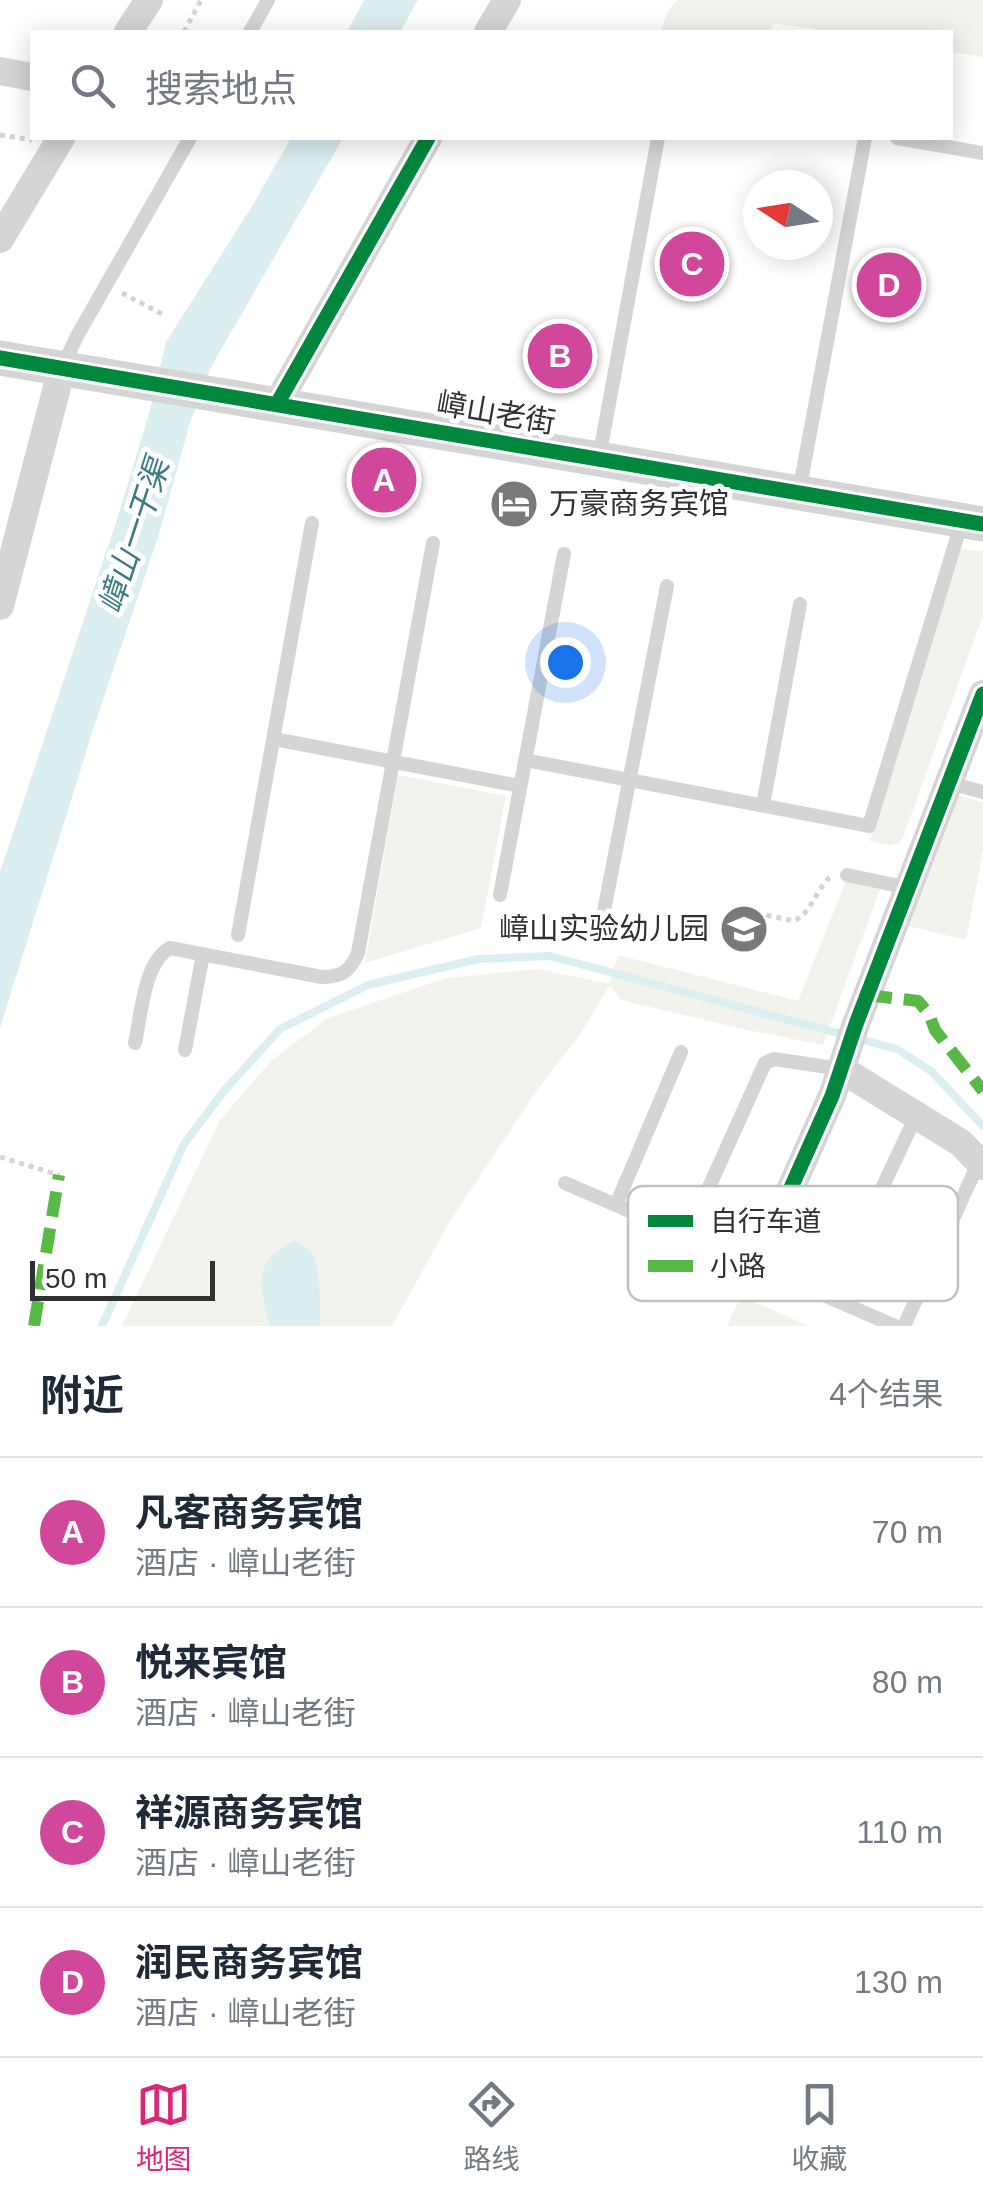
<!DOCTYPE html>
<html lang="zh">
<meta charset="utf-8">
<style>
:root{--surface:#fff;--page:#f2f2f3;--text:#1f2937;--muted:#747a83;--line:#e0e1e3;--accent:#db2777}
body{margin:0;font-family:Helvetica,"Noto Sans SC",sans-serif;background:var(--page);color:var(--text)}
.compass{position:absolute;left:743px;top:170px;width:90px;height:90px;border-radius:50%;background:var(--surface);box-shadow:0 5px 25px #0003;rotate:282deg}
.scale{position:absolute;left:30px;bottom:25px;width:185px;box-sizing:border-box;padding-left:10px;border:5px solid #313131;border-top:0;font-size:28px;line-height:35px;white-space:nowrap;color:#313131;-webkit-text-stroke:8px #fff;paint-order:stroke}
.you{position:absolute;left:565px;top:662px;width:35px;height:35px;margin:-25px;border:8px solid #fff;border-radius:50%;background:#1a73e8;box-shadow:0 0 0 15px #1a73e833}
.badge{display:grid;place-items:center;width:65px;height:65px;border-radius:50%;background:var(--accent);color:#fff;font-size:32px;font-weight:700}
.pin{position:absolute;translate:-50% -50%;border:5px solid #fff;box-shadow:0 2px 10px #0006}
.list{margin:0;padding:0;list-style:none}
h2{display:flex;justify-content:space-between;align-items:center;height:130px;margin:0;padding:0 40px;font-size:42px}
h2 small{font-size:32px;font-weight:400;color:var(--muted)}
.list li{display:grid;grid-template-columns:65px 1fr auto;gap:30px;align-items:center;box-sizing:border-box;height:150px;padding:0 40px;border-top:2px solid var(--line)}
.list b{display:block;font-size:38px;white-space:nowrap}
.list p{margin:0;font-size:32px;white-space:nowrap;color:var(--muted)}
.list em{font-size:32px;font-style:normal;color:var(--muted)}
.icon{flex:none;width:55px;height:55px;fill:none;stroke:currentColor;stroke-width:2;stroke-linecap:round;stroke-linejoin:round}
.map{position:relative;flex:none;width:983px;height:1326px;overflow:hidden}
.search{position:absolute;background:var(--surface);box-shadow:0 5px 25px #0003;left:30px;right:30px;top:30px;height:110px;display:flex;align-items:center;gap:25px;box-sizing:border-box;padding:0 35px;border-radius:0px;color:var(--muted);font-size:38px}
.sheet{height:730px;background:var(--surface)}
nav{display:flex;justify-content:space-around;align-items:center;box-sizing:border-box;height:140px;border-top:2px solid var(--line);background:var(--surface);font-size:28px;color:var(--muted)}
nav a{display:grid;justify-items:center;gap:5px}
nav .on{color:var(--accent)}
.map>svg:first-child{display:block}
</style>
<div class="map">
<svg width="983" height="1326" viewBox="0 0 983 1326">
<rect width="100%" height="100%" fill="#fff"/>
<path fill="#f2f3ec" d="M680 0H983V57L951 52 950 32H833L773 23 770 32H661C665 20 667 6 680 0Z
M958 549 983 551V615L904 835 899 844 889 845 870 841Z
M398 775 506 796 481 928 365 963Z
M957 795 983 802V851L966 940 908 926Z
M846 881 880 889 823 1045 738 1028 621 1000 610 985 579 1036 540 1086 450 1221 392 1326H122L220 1120 272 1060 328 1018 446 978 538 969 610 984 618 955 798 1001Z
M741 1296 809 1326H727Z"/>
<path fill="#dbeef0" d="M364 0H418L400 32H347Z
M291 138H343L211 367 190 423 159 534 93 730 0 1028V872L120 510 150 410 166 342 254 203Z
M295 1240C298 1242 308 1248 310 1250 322 1265 320 1307 320 1326H270C259 1283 251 1263 295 1240Z"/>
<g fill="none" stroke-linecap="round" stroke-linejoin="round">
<path stroke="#dbeef0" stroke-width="8" d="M859 1039 897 1049 931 1071 983 1126
M102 1326 184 1144 224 1091 280 1029 368 985 478 959 550 956 845 1035"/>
<path stroke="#d4d4d4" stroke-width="5" stroke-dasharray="5 5" stroke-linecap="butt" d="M184 32 201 0
M0 135 32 140
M122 293 164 315
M747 911 794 921C812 912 816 890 830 877
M0 1157 59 1175"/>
<path stroke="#d5d5d5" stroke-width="14" d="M250 32 268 0
M897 138 983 153
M62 368 77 336 190 138
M599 458 658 138
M799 492 865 138
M274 739 520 786
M525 760 869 826 962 521
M949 783 983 792
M763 805 800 604
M847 875 909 888
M500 895 564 554
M604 911 667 586
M238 935 312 523
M135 1043C141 1015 144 962 170 948L322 977C342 977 350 971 358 953L433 543
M185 1050 203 954
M565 1183 895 1326
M616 1205 681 1052
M687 1236 765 1063 774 1059 841 1069
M830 1298 916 1116
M904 1326 979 1162"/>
<path stroke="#d5d5d5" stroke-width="28" d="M128 32 149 0
M488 32 507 0
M0 71 32 77
M0 239 61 138
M277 404 428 138
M0 606 62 368
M841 1069 961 1143 983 1166
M756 1266 832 1096 856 1024 983 694"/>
<path stroke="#d5d5d5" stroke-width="35" d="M0 358 983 524"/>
<path stroke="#58b947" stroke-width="12" stroke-dasharray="25 12" stroke-linecap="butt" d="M867 995 918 1001 929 1014 935 1030 983 1091
M34 1326 59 1175"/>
<g stroke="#fff" stroke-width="21">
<path id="cycleway" d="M0 358 983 524
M277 404 428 138
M756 1266 832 1096 856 1024 983 694"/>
</g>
<use href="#cycleway" stroke="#00873e" stroke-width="15"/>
</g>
<defs>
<g id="hotel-disc" transform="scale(2.5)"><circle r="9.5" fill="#797979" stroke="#fff"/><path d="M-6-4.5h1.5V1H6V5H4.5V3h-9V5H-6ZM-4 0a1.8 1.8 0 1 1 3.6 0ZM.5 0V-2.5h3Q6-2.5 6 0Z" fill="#fff"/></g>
<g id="school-disc" transform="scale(2.5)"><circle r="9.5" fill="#797979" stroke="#fff"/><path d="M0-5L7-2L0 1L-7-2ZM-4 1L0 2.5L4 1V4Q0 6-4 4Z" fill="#fff"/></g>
</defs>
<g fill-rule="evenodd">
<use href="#hotel-disc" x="514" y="504"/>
<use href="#school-disc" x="744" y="929"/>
</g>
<g text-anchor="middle" stroke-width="10" stroke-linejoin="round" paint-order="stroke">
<g font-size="30" fill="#313131" stroke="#fff">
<text transform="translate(496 413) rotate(10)" y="10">嶂山老街</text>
</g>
<g font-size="30" fill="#313131" stroke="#fff" text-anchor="start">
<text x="549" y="514">万豪商务宾馆</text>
<text x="709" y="939" text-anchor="end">嶂山实验幼儿园</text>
</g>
<g font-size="32" font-style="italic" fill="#3c7b84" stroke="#fff">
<text transform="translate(134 536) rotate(-72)" y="11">嶂山一干渠</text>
</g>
</g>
<rect x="628" y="1186" width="330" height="115" rx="15" fill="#fff" stroke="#c1c1c1" stroke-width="2.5"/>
<rect x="648" y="1215" width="45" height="12" fill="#00873e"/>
<rect x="648" y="1260" width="45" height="12" fill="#58b947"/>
<g font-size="28" fill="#313131">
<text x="710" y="1231">自行车道</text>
<text x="710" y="1276">小路</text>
</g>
</svg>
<svg class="compass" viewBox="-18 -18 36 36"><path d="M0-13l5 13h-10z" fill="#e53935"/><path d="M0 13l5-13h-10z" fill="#747a83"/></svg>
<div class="scale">50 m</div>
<div class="you"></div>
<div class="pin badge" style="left:384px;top:480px;background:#d1479c">A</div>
<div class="pin badge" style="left:560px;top:356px;background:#d1479c">B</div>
<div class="pin badge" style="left:692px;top:264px;background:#d1479c">C</div>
<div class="pin badge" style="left:889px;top:285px;background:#d1479c">D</div>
<div class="search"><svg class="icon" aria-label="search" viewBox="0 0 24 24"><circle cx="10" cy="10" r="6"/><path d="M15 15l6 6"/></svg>搜索地点</div>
</div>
<section class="sheet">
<h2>附近<small>4个结果</small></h2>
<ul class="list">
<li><span class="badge" style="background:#d1479c">A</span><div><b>凡客商务宾馆</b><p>酒店 · 嶂山老街</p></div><em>70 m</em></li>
<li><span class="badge" style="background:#d1479c">B</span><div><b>悦来宾馆</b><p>酒店 · 嶂山老街</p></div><em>80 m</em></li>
<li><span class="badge" style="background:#d1479c">C</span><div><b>祥源商务宾馆</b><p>酒店 · 嶂山老街</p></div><em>110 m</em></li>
<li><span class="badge" style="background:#d1479c">D</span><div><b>润民商务宾馆</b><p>酒店 · 嶂山老街</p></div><em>130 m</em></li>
</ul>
</section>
<nav>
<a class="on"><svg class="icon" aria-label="map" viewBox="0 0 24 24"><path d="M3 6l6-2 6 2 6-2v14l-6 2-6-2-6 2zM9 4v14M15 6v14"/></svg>地图</a>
<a><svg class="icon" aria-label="directions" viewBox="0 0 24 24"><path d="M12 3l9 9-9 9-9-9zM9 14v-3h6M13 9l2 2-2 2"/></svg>路线</a>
<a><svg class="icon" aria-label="saved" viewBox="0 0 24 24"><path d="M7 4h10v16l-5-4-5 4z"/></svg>收藏</a>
</nav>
